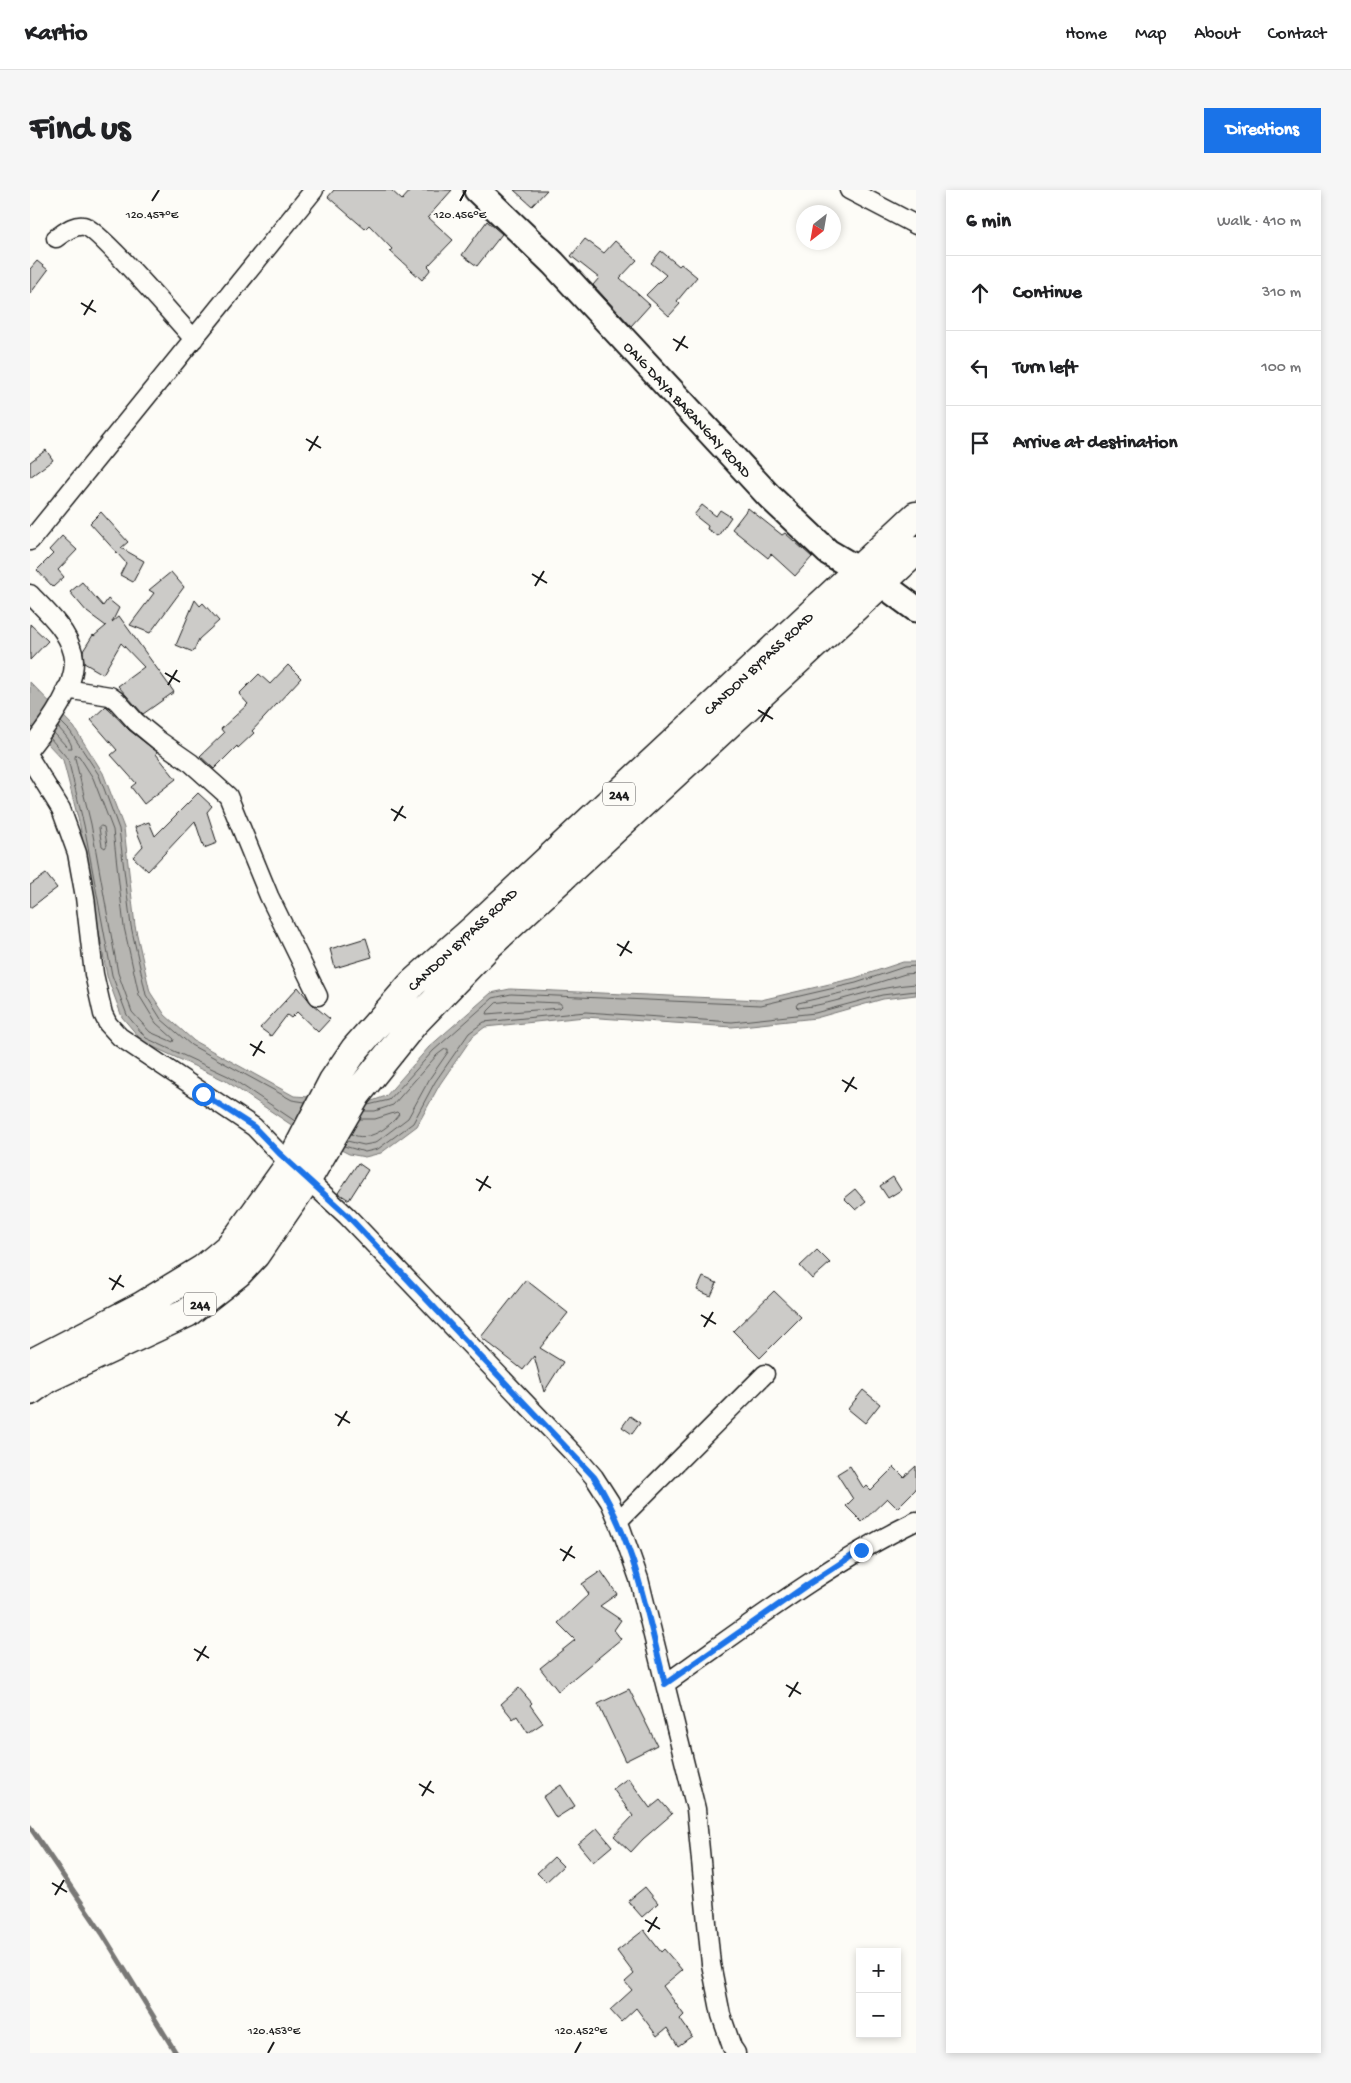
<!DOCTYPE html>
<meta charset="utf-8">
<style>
:root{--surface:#fff;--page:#f6f6f6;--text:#202124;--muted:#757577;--line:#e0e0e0;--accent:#1a73e8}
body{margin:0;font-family:"Gochi Hand",sans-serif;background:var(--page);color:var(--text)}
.controls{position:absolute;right:15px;bottom:15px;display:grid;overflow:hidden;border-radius:0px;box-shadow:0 2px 8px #0003}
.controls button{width:45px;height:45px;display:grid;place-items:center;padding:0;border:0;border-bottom:1px solid var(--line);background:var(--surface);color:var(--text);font:25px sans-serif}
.compass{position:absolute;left:766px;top:15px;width:45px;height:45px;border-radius:50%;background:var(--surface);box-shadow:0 2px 8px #0003;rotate:211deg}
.stop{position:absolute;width:15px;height:15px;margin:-11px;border:4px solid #1a73e8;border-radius:50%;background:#fff}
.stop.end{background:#1a73e8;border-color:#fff;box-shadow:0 1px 5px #0008}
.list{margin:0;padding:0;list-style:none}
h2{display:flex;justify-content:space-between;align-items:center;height:65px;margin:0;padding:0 20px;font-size:21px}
h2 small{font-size:16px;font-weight:400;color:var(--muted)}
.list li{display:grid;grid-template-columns:32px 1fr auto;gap:15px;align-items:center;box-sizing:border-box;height:75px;padding:0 20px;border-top:1px solid var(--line)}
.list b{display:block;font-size:19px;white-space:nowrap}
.list em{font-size:16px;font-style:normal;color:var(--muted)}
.icon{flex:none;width:28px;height:28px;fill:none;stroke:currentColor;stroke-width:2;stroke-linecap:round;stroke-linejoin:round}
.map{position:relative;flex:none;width:886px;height:1863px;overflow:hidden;border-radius:0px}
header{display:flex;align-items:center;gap:30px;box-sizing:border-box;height:70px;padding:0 25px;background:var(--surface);border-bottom:1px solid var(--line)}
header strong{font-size:24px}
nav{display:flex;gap:28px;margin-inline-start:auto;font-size:18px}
.intro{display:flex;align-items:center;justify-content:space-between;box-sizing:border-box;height:120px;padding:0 30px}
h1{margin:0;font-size:35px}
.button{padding:12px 22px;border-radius:0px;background:var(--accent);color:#fff;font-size:18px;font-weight:700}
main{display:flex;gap:30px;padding:0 30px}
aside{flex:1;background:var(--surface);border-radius:0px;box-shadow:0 2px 8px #0003}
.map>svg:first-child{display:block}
</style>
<header>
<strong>Kartio</strong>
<nav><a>Home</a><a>Map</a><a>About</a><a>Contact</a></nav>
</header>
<div class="intro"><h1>Find us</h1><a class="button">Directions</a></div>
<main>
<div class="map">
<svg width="886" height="1863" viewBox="0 0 886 1863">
<rect width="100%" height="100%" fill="#fdfcf7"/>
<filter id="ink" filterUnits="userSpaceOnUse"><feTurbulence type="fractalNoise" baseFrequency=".02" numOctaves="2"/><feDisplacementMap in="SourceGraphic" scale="10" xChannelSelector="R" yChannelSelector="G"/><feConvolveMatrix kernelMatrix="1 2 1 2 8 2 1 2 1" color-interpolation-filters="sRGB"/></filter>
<g filter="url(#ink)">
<path fill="#b7b6b2" stroke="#797876" d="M0 492 44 537 73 583 94 638 105 736 120 802 135 825 164 851 264 906 342 911 356 906 399 857 461 803 480 799 731 810 825 788 873 772H886V805L853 809 786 828 702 837 555 827 455 837 443 846 410 894 387 936 351 963 335 967 319 964 260 934 196 891 113 852 92 827 77 786 50 636 33 570 0 535Z"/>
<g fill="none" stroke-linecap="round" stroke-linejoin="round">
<path stroke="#5a5a58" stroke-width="1" d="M31 532 40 541 69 585 89 639 101 736 116 805 131 829 161 855 262 910 275 912
M24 543 38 558H42C41 550 33 543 28 537
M20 548 38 569 54 635 82 785 97 825 116 848 198 886 265 931
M46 565 49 566 63 588 83 640 94 737 109 805 126 833 144 849 143 852 120 842 102 822 88 783 61 634 45 568Z
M71 636 74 637 77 655 75 658 72 656 69 638Z
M886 783 875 784 828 799 768 813 766 816 768 818C808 814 845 796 886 794
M481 811 530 813 532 816 530 818 457 824 458 821 466 813Z
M338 915 359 910 403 861 463 808 481 804 731 815 826 793 874 777 886 776
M321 944C338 953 359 938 369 924L367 922 345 929H330
M317 951 334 955 345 953 378 928 400 888 418 862V859H415L407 865 363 915 345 921H334
M314 956 335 962 348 959 383 933 405 892 439 843 454 832 556 822 702 832 785 823 852 805 886 801"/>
<path stroke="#797876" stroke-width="5" d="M0 1637 72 1743 146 1863"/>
</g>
<path fill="#cccbc8" stroke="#1c1c1c" d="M304 0H361L372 10 381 0H422L398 27 423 50 398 76 401 79 392 90 360 61 362 59 339 35 335 39 298 7Z
M484 0H517L502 16Z
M457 31 472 44 447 76 432 65Z
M555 49 574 63 585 51 607 70 590 88 620 115 601 136 563 95 569 88 541 66Z
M631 61 649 76 651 74 667 87 647 111 650 114 639 126 616 105 636 85 621 73Z
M7 71 18 80 0 104V79Z
M16 260 23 270 0 287V272Z
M672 315 686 326 690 320 701 327 688 346 677 339 678 336 664 325Z
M718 318 752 345 755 343 782 367 765 386 741 364 738 368 702 339Z
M71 322 98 352 91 358 114 371 103 392 90 385 96 373 60 333Z
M32 346 47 360 28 380 34 387 23 397 7 380 23 364 19 360Z
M141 382 154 397 120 443 100 435 124 403 119 400Z
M52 392 73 416 78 409 89 418 82 432 89 426 144 502 113 524 88 496 114 477 91 453 73 484 54 473 53 461 63 445 64 446 76 436 57 422 40 402Z
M165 410 170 416 173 413 189 431 169 449 163 462 146 455Z
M0 434 18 451 0 470Z
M258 475 271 488 222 541 224 543 208 558 207 556 184 579 170 566 194 543 191 539 218 514 209 504 229 484 240 494Z
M76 516 99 540 127 562 126 564 146 589 114 614 101 597 106 593 81 565 87 560 61 530Z
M168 603 182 616 177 622 187 653 174 658 165 631 118 681 103 667 113 656 105 637 119 632 125 646Z
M16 684 27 698 0 718V695Z
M336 748 342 767 305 778 300 759Z
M268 797 282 814 300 829 288 842 267 822 261 828 257 825 241 846 230 838Z
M328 973 338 980 319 1010 308 1003Z
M863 987 871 1000 858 1008 850 996Z
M825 999 836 1012 826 1020 814 1008Z
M787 1060 800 1073 782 1089 770 1076Z
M673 1087 687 1093 681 1106 667 1100Z
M496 1090 538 1123 510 1158 533 1172 514 1202 504 1166 493 1180 451 1147Z
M744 1101 771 1127 730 1168 703 1141Z
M833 1200 850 1214 835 1233 818 1219Z
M600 1226 610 1233 602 1244 592 1237Z
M820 1276 834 1299 837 1296 841 1300 864 1277 874 1287 886 1276V1299L867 1318 857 1308 832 1332 816 1316 823 1309 807 1284Z
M571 1381 587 1404 570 1416 591 1430 584 1440 591 1449 528 1501 510 1478 545 1450 528 1433 559 1404 552 1394Z
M489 1498 502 1513 500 1515 513 1533 498 1543 487 1526 483 1529 471 1514Z
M599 1499 627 1555 595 1571 568 1514Z
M598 1588 620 1618 630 1610 642 1624 613 1649 601 1662 584 1646 603 1626 583 1599Z
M531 1595 545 1616 526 1628 513 1607Z
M567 1638 582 1656 563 1672 548 1654Z
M524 1667 533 1676 516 1692 507 1683Z
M615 1697 628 1713 612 1727 598 1711Z
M614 1740 631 1762 634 1759 652 1780 633 1796 654 1825 650 1829 662 1846 648 1856 637 1838 627 1846 606 1818 591 1832 580 1820 602 1800 595 1792 604 1784 587 1761Z"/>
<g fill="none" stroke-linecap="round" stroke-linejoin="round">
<g stroke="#1c1c1c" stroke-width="21">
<path id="street" d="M819 0 886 35
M26 48C34 43 43 34 54 36 69 39 148 132 164 149
M0 351 284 0
M0 404C16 421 37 439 43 463 50 493 18 535 0 558
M36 499 80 506 87 511 106 532 128 550 161 573 198 606 239 706 288 806
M0 569 31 619 47 663 55 707 64 784 73 824 78 834 90 847 224 937 249 963 317 1026 545 1265 564 1287 580 1312 591 1338 609 1389 666 1619 681 1774 691 1825 702 1857 706 1863
M588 1331 735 1184
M635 1494C716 1437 796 1375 886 1331"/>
</g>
<g stroke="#1c1c1c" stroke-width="29">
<path id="secondary" d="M447 0 523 73 739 306 798 362 852 394 886 419"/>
</g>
<g stroke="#1c1c1c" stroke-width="31">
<path id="highway" d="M0 1174 112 1116 173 1079 198 1058 210 1044 260 974 303 891 325 859 383 793 445 738 886 326
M0 1201 18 1188 157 1123 208 1083 225 1065 278 988 327 904 383 834 459 755 886 361"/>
</g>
<use href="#street" stroke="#fdfcf7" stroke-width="18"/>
<use href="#secondary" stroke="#fdfcf7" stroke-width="25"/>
<use href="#highway" stroke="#fdfcf7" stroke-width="28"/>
</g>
</g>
<g fill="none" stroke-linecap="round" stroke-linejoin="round" filter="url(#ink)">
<path stroke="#1a73e8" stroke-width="6" d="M173 904 224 937 249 963 318 1026 564 1287C604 1349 617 1423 635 1494L777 1395 831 1360"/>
</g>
<path fill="none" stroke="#1c1c1c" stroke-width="2" d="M122 11 129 0M430 11 436 0M51 113 66 122M54 125 63 110M643 149 658 158M646 161 655 146M276 249 291 258M279 261 288 246M502 384 517 393M505 396 514 381M135 483 150 492M138 495 147 480M728 520 743 529M731 532 740 517M361 619 376 628M364 631 373 616M587 754 602 763M590 766 599 751M220 854 235 863M223 866 232 851M812 890 827 899M815 902 824 887M446 989 461 998M449 1001 458 986M79 1088 94 1097M82 1100 91 1085M671 1125 686 1134M674 1137 683 1122M305 1224 320 1233M308 1236 317 1221M530 1359 545 1368M533 1371 542 1356M164 1459 179 1468M167 1471 176 1456M756 1495 771 1504M759 1507 768 1492M389 1594 404 1603M392 1606 401 1591M22 1693 37 1702M25 1705 34 1690M615 1730 630 1739M618 1742 627 1727M238 1863 244 1852M545 1863 551 1852"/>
<g text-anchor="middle" stroke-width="4" stroke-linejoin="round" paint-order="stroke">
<g fill="#fdfcf7" stroke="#605f5e" stroke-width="1">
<rect x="573" y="592.5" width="32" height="23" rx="4"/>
<rect x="154" y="1102.5" width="32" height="23" rx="4"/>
</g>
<g font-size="14" font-weight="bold" fill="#1c1c1c">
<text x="589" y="609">244</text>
<text x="170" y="1119">244</text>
</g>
<g font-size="15" fill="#1c1c1c" stroke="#fdfcf7">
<text transform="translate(658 219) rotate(47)" y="5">OAIG DAYA BARANGAY ROAD</text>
<text transform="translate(728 473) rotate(-43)" y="5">CANDON BYPASS ROAD</text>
<text transform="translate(432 749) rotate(-43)" y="5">CANDON BYPASS ROAD</text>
</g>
</g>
<g font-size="12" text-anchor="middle" fill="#1c1c1c" stroke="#fdfcf7" stroke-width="4" stroke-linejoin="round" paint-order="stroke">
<text x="122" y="28">120.457°E</text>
<text x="430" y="28">120.456°E</text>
<text x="244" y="1844">120.453°E</text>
<text x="551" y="1844">120.452°E</text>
</g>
</svg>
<div class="controls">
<button>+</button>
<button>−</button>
</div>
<svg class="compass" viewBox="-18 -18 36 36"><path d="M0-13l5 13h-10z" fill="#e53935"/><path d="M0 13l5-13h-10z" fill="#757577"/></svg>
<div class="stop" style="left:173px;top:904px"></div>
<div class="stop end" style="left:831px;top:1360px"></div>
</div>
<aside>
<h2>6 min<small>Walk · 410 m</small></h2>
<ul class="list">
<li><svg class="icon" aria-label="ahead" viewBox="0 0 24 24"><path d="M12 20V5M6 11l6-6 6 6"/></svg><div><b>Continue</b></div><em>310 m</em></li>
<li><svg class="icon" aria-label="left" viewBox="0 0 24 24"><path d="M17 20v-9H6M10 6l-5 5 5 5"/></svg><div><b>Turn left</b></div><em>100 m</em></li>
<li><svg class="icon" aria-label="arrive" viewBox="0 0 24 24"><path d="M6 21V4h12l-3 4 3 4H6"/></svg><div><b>Arrive at destination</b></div></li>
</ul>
</aside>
</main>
